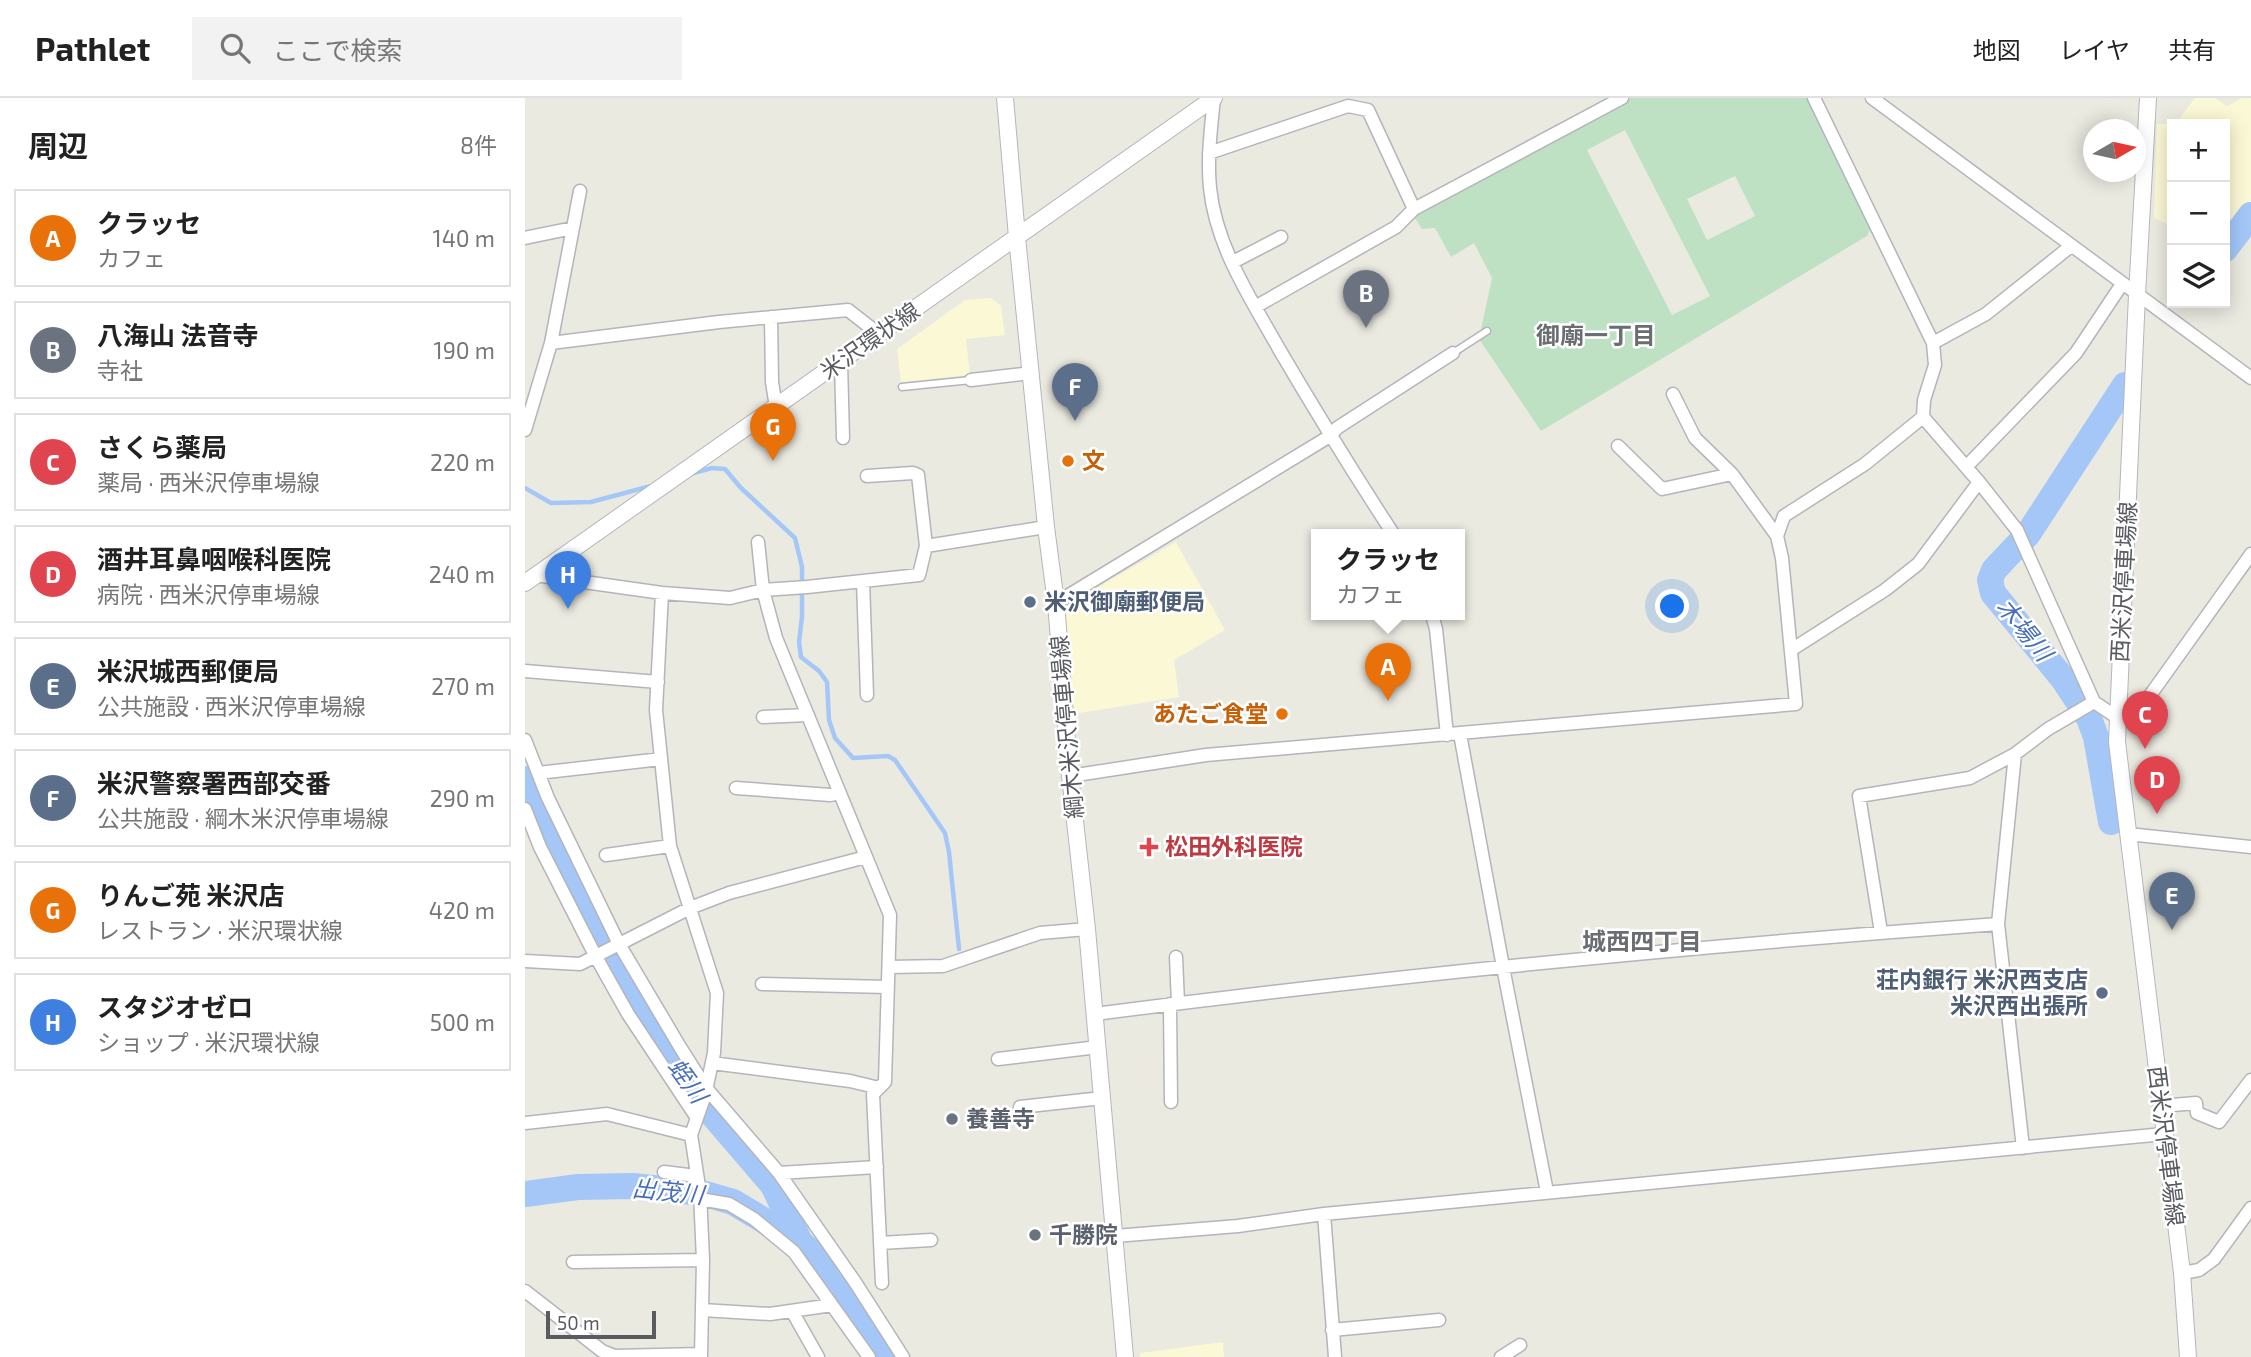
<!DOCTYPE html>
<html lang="ja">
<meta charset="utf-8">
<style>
:root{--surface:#fff;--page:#f2f2f2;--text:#222;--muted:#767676;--line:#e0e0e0;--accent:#db5c36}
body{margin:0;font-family:"Exo 2","Noto Sans JP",sans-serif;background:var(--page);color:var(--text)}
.controls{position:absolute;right:21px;top:21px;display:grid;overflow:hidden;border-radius:0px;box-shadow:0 4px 18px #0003}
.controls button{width:63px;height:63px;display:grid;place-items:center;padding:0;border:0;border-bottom:2px solid var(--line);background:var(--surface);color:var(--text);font:35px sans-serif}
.compass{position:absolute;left:1558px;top:21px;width:63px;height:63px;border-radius:50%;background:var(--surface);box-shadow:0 4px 18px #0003;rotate:81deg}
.scale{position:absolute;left:21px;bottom:18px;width:110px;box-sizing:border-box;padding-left:7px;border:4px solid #595b60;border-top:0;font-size:19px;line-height:24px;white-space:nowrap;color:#595b60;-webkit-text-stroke:5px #fff;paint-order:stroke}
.you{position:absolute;left:1148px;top:509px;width:24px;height:24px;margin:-18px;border:5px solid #fff;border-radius:50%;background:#1a73e8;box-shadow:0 0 0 10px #1a73e833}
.badge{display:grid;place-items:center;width:46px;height:46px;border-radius:50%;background:var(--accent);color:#fff;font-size:23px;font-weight:700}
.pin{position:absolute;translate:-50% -58px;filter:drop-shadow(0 2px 4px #0008)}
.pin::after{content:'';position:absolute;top:37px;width:24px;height:21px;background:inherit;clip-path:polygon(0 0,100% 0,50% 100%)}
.popup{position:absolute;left:786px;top:431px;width:154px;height:91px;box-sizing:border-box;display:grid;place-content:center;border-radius:0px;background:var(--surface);filter:drop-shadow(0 2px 5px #0005);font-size:23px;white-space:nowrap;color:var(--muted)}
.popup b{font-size:26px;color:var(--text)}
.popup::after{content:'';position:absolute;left:50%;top:100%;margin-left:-14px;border:14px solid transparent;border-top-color:var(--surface)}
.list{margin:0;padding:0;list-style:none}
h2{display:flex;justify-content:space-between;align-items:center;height:91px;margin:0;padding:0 28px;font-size:30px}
h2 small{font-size:23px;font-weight:400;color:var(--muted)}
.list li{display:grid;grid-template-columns:46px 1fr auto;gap:21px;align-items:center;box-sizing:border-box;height:98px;margin:0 14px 14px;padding:0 14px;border:2px solid var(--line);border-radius:0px}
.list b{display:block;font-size:26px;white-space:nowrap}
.list p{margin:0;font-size:23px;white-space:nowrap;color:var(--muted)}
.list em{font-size:23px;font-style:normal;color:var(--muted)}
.icon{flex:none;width:38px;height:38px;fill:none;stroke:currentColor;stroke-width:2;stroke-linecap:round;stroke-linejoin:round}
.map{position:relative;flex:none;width:1726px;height:1259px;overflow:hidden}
header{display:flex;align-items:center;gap:42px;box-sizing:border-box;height:98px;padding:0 35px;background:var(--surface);border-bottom:2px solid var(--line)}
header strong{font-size:33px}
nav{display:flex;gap:38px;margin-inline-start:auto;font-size:24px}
.search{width:490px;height:63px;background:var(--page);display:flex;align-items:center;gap:18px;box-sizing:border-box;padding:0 24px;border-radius:0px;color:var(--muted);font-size:26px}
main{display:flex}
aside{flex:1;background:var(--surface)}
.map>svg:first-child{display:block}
</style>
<header>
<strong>Pathlet</strong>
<div class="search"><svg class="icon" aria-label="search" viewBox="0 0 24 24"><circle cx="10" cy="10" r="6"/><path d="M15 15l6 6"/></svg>ここで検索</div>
<nav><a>地図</a><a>レイヤ</a><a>共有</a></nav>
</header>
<main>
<aside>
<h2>周辺<small>8件</small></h2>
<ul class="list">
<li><span class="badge" style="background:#e8710a">A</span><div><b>クラッセ</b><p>カフェ</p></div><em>140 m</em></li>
<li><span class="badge" style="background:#6b7280">B</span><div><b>八海山 法音寺</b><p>寺社</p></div><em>190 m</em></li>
<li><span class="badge" style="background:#e0444e">C</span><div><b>さくら薬局</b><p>薬局 · 西米沢停車場線</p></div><em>220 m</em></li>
<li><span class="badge" style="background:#e0444e">D</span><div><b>酒井耳鼻咽喉科医院</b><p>病院 · 西米沢停車場線</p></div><em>240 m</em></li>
<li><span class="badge" style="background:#5c6f8a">E</span><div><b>米沢城西郵便局</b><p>公共施設 · 西米沢停車場線</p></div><em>270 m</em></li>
<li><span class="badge" style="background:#5c6f8a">F</span><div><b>米沢警察署西部交番</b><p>公共施設 · 綱木米沢停車場線</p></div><em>290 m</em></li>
<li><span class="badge" style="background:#e8710a">G</span><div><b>りんご苑 米沢店</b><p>レストラン · 米沢環状線</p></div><em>420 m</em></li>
<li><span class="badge" style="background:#3f7fe0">H</span><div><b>スタジオゼロ</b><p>ショップ · 米沢環状線</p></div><em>500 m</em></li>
</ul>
</aside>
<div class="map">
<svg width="1726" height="1259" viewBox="0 0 1726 1259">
<rect width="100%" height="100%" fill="#ebeae1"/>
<path fill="#fbf8d6" d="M1670 0H1690L1702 8 1717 0H1726V109L1700 144V26H1650Z
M1632 26H1647V128L1629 120Z
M466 200 476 208 480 237 441 241 445 277 376 284 372 251 440 202Z
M651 444 700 532 649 562 654 599 548 616 537 510Z
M698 1244 699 1259H615V1255Z"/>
<path fill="#bee1c4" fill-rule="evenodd" d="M1103 0H1296L1353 116 1342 138 1016 333 954 241 967 180 949 145 926 159 910 130 897 131 888 117ZM1100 32 1185 198 1147 217 1062 52ZM1210 78 1230 118 1182 142 1162 101Z"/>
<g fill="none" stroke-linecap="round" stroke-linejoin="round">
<path stroke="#a4c7f8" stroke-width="4.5" d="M165 376 187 370 200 371 216 390 270 440 277 469V519L274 544 276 559 294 573 302 584 304 622 310 640 328 660 363 658 370 662 420 735 424 754 434 851
M0 390 26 405 66 404 126 388"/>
<path stroke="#a4c7f8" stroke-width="26" d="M1700 151 1726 117
M0 681 56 807 84 859 163 988 248 1087 275 1144 312 1179 361 1259
M1586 724 1571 639 1564 620 1539 582 1468 495 1465 482 1469 472 1503 436 1600 287
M0 1096 53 1089 108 1088 177 1095 208 1104 275 1144"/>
<g stroke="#b3b5ba" stroke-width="9">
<path id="service" d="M928 255 962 233
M377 289 446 282"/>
</g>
<g stroke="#b3b5ba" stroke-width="15">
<path id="minor" d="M689 0C686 30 682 61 685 90 691 149 726 201 754 251 791 314 829 376 869 437
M1289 0 1408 245 1410 267 1399 302 1398 319 1454 384 1492 432 1569 604 1593 620 1611 617 1726 456
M1347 0 1726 280
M684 55 823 8 843 12 889 111 1097 0
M0 140 48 130
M708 164 756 139
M730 209 871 129 889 111
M246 219 247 284 251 309
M26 245 194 224 323 212 355 237
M1408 245 1461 216 1546 148
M316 264 318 340
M446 282 506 275
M1148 296 1170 340 1207 376
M0 332 26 245 55 93
M1093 348 1137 391 1207 376 1252 438
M1441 369 1551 255 1597 186
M342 378 388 375 393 377 401 448
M233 444 238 492 251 540 365 817 360 984 348 996 357 1185
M10 477 137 495 205 500 238 492 282 489 394 477 401 448 521 429
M338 484 342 597
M137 495 131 612 145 748 192 895 189 955 180 997 166 1037 175 1095 178 1162 176 1259
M531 505 805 338 812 330 928 255
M907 517 911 531 922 637
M1266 552 1360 492 1393 466 1454 384
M0 573 133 584
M238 619 283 617
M935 636 978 869 1022 1094
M0 642 23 700 94 846 155 949 181 990 254 1075 330 1184 378 1259
M1490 656 1473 826 1498 1050
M13 675 136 661
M545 678 681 657 1271 606 1257 460 1252 438 1259 418 1340 366 1398 319
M211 690 305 697 315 695
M0 711 15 749 71 859 103 916 172 1020
M1603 736 1726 749
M81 757 145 748
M1356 834 1334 698 1445 680 1490 656 1523 631 1569 604
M651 859 653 905
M0 863 55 866 165 810 204 795 341 759
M364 869 418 868 515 835 562 831
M237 886 363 889
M645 906 646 1004
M570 916C870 877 1171 848 1473 826
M473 961 573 949
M187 965 325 983 354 990
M1636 1008 1671 1005 1672 1015 1694 1024 1726 982
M495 1009 577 1000
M0 1025 82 1016 166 1037
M139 1074 171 1078
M254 1075 352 1069
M175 1101 204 1106 229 1121 269 1154 344 1259
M799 1116 810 1259
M590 1138 713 1128 799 1116 1639 1036
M355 1145 406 1142
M48 1164 178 1162
M1657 1175 1674 1172 1689 1161 1726 1110
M0 1193 77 1253 90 1258 176 1256
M177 1212 245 1216 307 1207
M267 1213 293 1259
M807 1232 914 1222
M976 1259 995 1247"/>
</g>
<g stroke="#b4b6bc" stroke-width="18">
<path id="secondary" d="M480 0 492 139 521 429 531 505 545 678 562 831 600 1259
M1623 0 1612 197 1592 644 1657 1175 1663 1259
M0 485 689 0"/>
</g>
<use href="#service" stroke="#fff" stroke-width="6"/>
<use href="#minor" stroke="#fff" stroke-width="12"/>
<use href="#secondary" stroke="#fff" stroke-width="16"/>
</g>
<g fill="#e8710a" stroke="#fff" stroke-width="2.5">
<circle cx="543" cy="363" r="7"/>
<circle cx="757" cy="616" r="7"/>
</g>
<g fill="#5c6f8a" stroke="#fff" stroke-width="2.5">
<circle cx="505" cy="504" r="7"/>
<circle cx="1577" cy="895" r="7"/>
</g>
<path fill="#e0444e" stroke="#fff" stroke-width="2.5" d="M620.5 738.5h7v7h7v7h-7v7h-7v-7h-7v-7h7z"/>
<g fill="#6b7280" stroke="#fff" stroke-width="2.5">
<circle cx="427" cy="1021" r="7"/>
<circle cx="510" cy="1137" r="7"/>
</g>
<g text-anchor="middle" stroke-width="5" stroke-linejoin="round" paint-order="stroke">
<g font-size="23" fill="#595b60" stroke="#fff">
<text transform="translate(345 243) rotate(-35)" y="8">米沢環状線</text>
<text transform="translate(1599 484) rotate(-87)" y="8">西米沢停車場線</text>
<text transform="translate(542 629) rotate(-95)" y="8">綱木米沢停車場線</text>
<text transform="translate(1641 1048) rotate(83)" y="8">西米沢停車場線</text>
</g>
<g font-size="23" font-weight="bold" fill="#c56008" stroke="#fff" text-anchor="start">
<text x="557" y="371">文</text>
<text x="743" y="624" text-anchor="end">あたご食堂</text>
</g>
<g font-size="23" font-weight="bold" fill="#4e5e75" stroke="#fff" text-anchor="start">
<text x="519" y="512">米沢御廟郵便局</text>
<text x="1563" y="890" text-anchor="end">荘内銀行 米沢西支店<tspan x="1563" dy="26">米沢西出張所</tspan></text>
</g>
<g font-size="23" font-weight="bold" fill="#be3a42" stroke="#fff" text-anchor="start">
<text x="640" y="757">松田外科医院</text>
</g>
<g font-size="23" font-weight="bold" fill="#5b616d" stroke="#fff" text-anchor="start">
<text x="441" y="1029">養善寺</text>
<text x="524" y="1145">千勝院</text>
</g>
<g font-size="24" font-weight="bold" fill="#6a6d72" stroke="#fff">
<text x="1071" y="246">御廟一丁目</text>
<text x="1117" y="852">城西四丁目</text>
</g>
<g font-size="24" font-style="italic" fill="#496fb9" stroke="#fff">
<text transform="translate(1499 532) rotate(51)" y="8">木場川</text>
<text transform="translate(162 983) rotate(54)" y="8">蛭川</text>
<text transform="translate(143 1094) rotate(6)" y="8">出茂川</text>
</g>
</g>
</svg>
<div class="controls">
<button>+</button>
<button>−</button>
<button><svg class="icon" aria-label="layers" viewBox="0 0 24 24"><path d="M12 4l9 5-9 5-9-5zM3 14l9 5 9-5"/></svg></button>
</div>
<svg class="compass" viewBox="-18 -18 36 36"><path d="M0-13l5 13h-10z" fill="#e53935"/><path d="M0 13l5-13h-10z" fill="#767676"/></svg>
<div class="scale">50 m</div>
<div class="you"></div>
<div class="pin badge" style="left:863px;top:603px;background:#e8710a">A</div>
<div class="popup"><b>クラッセ</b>カフェ</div>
<div class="pin badge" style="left:841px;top:230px;background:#6b7280">B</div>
<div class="pin badge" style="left:1620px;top:651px;background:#e0444e">C</div>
<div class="pin badge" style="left:1632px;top:716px;background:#e0444e">D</div>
<div class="pin badge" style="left:1647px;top:832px;background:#5c6f8a">E</div>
<div class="pin badge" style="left:550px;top:323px;background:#5c6f8a">F</div>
<div class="pin badge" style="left:248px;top:363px;background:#e8710a">G</div>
<div class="pin badge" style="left:43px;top:511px;background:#3f7fe0">H</div>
</div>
</main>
